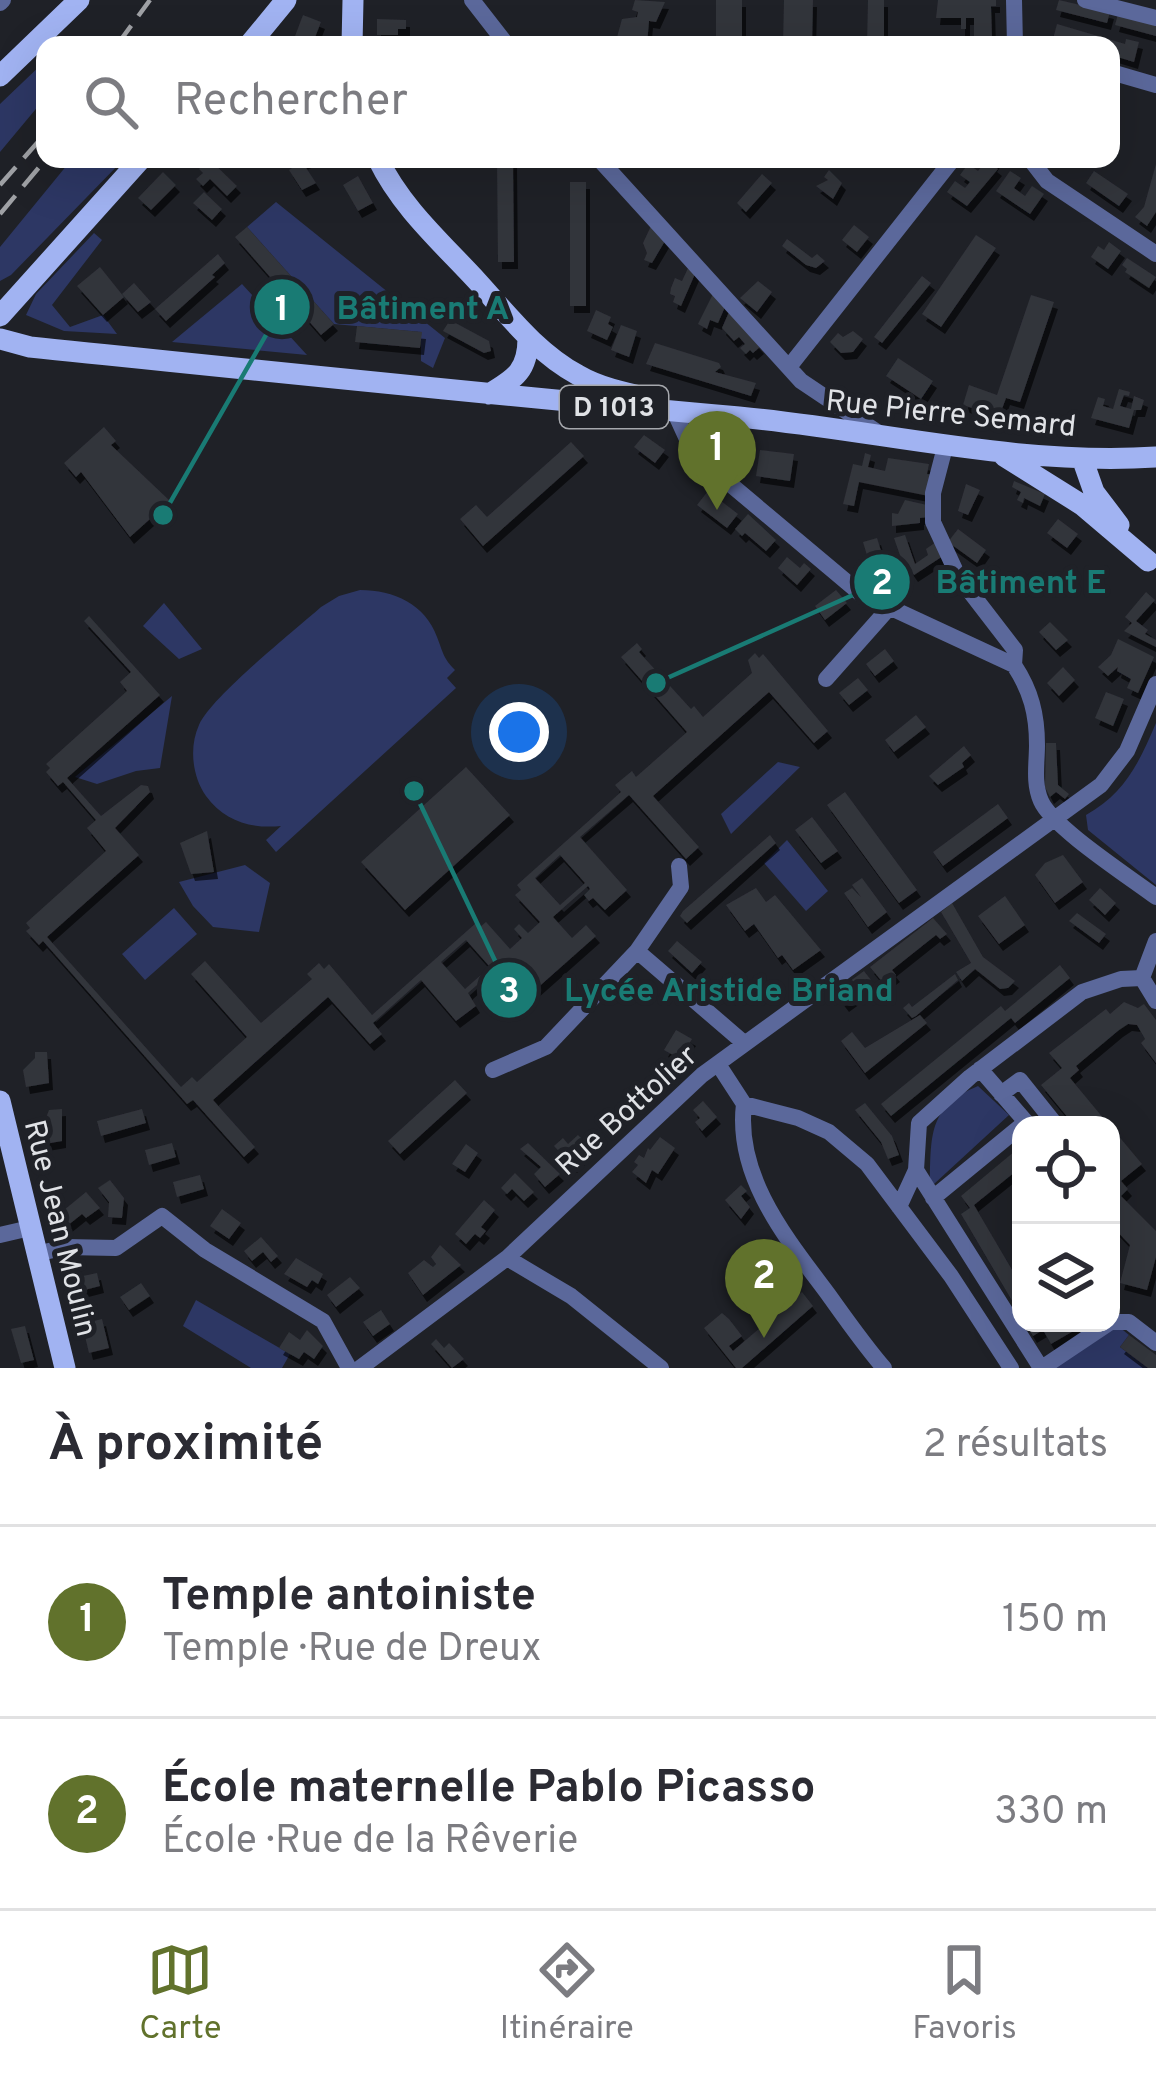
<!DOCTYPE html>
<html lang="fr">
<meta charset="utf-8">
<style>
:root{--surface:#fff;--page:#f7f7f7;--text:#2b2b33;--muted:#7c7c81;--line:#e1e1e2;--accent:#61722c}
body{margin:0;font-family:Overpass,sans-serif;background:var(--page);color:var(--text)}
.controls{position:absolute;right:36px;bottom:36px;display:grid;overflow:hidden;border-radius:24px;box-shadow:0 12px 48px #0002}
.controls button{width:108px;height:108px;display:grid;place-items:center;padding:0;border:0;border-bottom:3px solid var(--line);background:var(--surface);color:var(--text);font:60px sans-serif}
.you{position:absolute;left:519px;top:732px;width:42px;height:42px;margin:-30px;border:9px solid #fff;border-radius:50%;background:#1a73e8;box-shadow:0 0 0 18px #1a73e833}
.badge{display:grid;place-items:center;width:78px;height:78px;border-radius:50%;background:var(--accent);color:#fff;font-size:39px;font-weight:700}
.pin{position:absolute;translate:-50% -99px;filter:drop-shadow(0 3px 6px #0008)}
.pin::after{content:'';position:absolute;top:63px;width:42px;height:36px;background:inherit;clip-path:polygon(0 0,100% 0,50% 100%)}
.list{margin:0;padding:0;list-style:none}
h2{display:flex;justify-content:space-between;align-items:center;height:156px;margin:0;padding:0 48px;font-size:51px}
h2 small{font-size:39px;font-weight:400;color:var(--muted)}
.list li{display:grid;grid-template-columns:78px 1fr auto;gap:36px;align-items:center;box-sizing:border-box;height:192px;padding:0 48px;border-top:3px solid var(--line)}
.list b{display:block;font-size:45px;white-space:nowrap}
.list p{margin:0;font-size:39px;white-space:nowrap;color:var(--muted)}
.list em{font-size:39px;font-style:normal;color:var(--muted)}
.icon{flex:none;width:66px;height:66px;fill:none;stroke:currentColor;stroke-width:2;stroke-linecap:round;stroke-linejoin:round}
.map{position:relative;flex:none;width:1156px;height:1368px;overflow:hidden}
.search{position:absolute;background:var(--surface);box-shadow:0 12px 48px #0002;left:36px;right:36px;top:36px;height:132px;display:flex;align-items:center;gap:30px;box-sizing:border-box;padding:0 42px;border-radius:24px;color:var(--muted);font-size:45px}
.sheet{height:540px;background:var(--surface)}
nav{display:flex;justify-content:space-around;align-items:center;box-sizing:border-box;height:168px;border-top:3px solid var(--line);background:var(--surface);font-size:33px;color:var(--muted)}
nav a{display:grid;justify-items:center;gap:6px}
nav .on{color:var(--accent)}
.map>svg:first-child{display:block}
</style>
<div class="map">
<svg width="1156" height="1368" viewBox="0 0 1156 1368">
<defs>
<filter id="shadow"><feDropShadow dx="4" dy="7" stdDeviation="0" flood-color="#0009"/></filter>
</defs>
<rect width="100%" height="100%" fill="#1f2127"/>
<path fill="#2d3764" d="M45 61V98L0 152V104Z
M72 159H124L11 275 0 281V247Z
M276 202 445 338 433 368 421 361V332L334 324 247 227Z
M94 233 102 240 52 305 70 327 103 315 117 334 64 331 26 315 36 294Z
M242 284 307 355 172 342Z
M360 590C394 590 425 604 437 637 443 652 443 658 455 670L447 678 456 688 276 852 266 840 281 826C251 829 224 821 206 796 192 776 189 747 199 725 212 696 293 632 321 607L339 596Z
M164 603 202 649 179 659 143 626Z
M172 696 160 768 136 771 97 784 75 777Z
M1156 723V885L1088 830 1086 815C1125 793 1139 763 1156 723Z
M778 762 800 767 731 834 721 814Z
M787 840 828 891 806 911 764 863Z
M245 865 270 883 259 932 213 927 193 906 179 882Z
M174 908 197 934 145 980 122 954Z
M978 1086 1009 1115 934 1184 930 1179C931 1133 930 1106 978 1086Z
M196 1300 290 1354 282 1368H251L183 1326Z
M1118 1326 1129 1335 1120 1347 1148 1368H1049Z"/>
<path fill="#32343b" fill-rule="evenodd" filter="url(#shadow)" d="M635 0 665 2 656 22 649 21 647 44 622 45 616 41 622 19 637 17 638 12 632 10Z
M716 0H742V42L737 45H716Z
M784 0H813L812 45H783Z
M868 0H884V45H867Z
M938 0H996V6H991L992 39H974V18H966V29H961V18H936Z
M1059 0 1110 12 1107 23 1056 10Z
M1118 14 1156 24V36L1115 25Z
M303 15 321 22 312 45 292 44Z
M377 19 406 20V29H398V35H377Z
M1057 24 1125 44 1126 39 1139 42 1134 62 1111 55V45H1075L1053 39Z
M209 159 237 186 227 196 210 179 203 186 196 179 203 173 199 169Z
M288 159H312L303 163 316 183 302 190 289 170 292 168Z
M497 159H513L514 262H498Z
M987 159H997L993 165 998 169 967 206 947 192 955 181 965 188 970 182 960 175 968 164 978 171Z
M1156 164V212L1147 226 1135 217 1144 207Z
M829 170 842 183 833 199 816 186 828 180 824 177Z
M1010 171 1021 178 1014 188 1025 196 1032 186 1044 194 1030 214 996 191Z
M1094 171 1128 194 1119 206 1086 183Z
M163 172 176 185 151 210 138 198Z
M762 174 772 183 746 212 737 203Z
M358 176 373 203 358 211 343 185Z
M570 182H586V306H570Z
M204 192 222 209 212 220 193 203Z
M854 225 869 237 857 252 842 240Z
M651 226 665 241 652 263 644 260 647 253 643 243Z
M247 227 334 324 321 335 235 237Z
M976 235 996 248 941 327 922 314Z
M787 239 812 258 817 254 825 261 816 268 806 265 782 246Z
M1109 242 1121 251 1108 269 1091 257 1098 246 1104 250Z
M218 254 225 263 212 275 215 277 166 321 155 309Z
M1127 258 1156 277 1149 288 1125 272 1127 269 1122 265Z
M689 266 695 274 681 306 673 302 675 296 670 294 671 288 675 278 682 281Z
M100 267 124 297 103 315 77 286Z
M922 276 931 283 882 343 874 337Z
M758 281 772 292 757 312 740 298Z
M134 283 151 302 138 312 122 294Z
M713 294 725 307 718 323 710 320 707 329 698 324Z
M1031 295 1054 302 1020 402 1006 398 999 417 963 405 969 385 997 395Z
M596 310 611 317 608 324 613 327 607 340 587 331Z
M729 312 760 347 753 353 750 350 746 354 740 348 745 344 739 337 734 341 722 328Z
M450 320 489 341 491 351 484 353 443 331Z
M621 325 637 331 629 357 611 350Z
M357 326 422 332 420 348 355 342Z
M853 331 863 339 853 352 841 353 830 342 838 333 843 337Z
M655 343 719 363 721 367 715 372 756 383 751 396 646 364Z
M898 358 933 381 921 399 886 376Z
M1119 389 1130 392 1129 396 1124 395 1120 406 1131 409 1134 396 1144 400 1141 410H1134L1129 428 1091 418 1098 397 1105 399 1103 406 1113 409Z
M104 427 116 441 111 445 170 501 130 537 81 472 76 477 64 463Z
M644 435 665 450 655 463 634 447Z
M571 442 584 456 483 546 460 519 476 505 487 517Z
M760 450 794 454 790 481 756 476Z
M865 453 871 455 868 467 885 471 888 458 929 464 927 474 935 475 929 496 859 482 854 506 843 504 853 464 862 466Z
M1014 481 1045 494 1040 506 1024 498 1023 503 1017 500 1021 492 1012 487Z
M966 484 980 490 968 515 958 511Z
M708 491 738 514 727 528 697 505Z
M905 500 927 505 928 517 920 518V523L892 526V513L898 514Z
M748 514 776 540 766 551 745 533 742 536 735 529Z
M1058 519 1078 534 1067 548 1047 533Z
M958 529 986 550 977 563 948 542Z
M905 535 915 564 928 555 926 549 936 542 943 556 914 575 909 568 901 573 898 568 903 564 894 538Z
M877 538 887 570 873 575 863 542Z
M787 557 800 568 804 563 811 569 797 585 778 568Z
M836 590 847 603 825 620 815 606Z
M1146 592 1155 600 1136 621 1148 630 1145 634 1156 640V647L1124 631 1132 623 1125 617Z
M89 616 160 695 67 778 101 816 141 785 148 786 150 792 115 828 139 855 47 937 181 1087 192 1077 197 1082 247 1037 191 974 205 961 261 1023 312 979 307 974 319 963 324 969 329 964 372 1015 476 923 480 927 486 922 510 949 522 938 514 929 519 924 528 933 540 922 515 895 521 890 517 885 621 792 615 785 632 771 636 777 687 732 621 657 637 643 642 649 639 652 691 709 694 706 703 717 752 673 748 660 755 653 759 658 763 654 828 731 814 743 769 692 653 796 699 847 686 859 629 795 580 837 627 890 605 910 593 898 589 901 584 895 590 889 588 886 553 917 572 938 586 925 596 936 516 1007 507 997 522 983 503 962 468 993 476 1006 456 1021 421 980 373 1023 382 1034 370 1044 328 997 213 1100 255 1147 244 1157 193 1100 187 1104 43 941 39 945 26 931 30 928 26 923 106 851 87 828 96 820 63 782 58 786 46 772 50 768 46 764 127 691 120 682 131 672 84 621ZM560 855 585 883 560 905 535 878ZM466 940 490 967 465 989 441 962Z
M1050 622 1068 640 1056 650 1039 632Z
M1118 639 1154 657 1138 693 1127 688 1131 679 1117 671 1118 667 1108 676 1098 667 1111 655Z
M885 649 894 661 875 676 866 664Z
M1063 667 1075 680 1059 696 1047 683Z
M858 678 868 690 849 705 839 693Z
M1106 692 1124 699 1113 726 1095 718Z
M916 715 926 727 894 752 885 740Z
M1046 743H1056L1058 785 1069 794 1065 799 1056 792 1050 797 1045 787Z
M964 746 971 755 962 763 964 767 938 785 929 776Z
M466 767 510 815 405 910 361 862Z
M845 792 917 890 899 903 827 805Z
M998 804 1008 818 943 866 933 852Z
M812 817 838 851 821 863 795 830Z
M207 831 214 872 191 874 180 843Z
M770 835 776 843 687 923 680 916 683 911Z
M1063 855 1083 882 1055 903 1035 875 1045 863Z
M862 878 887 912 868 927 844 893 852 888 861 897 852 885Z
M756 888 766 902 775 895 821 950 793 970 782 955 778 958 754 924 745 931 726 905Z
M1100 888 1116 903 1105 915 1089 900Z
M1005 896 1025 925 999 944 978 916Z
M952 903 983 957 1015 981 1008 988 1000 989 975 969 962 981 956 972 971 963 941 912Z
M1077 913 1106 934 1099 943 1069 921Z
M933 918 947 934 940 939 936 935 892 970 896 975 884 984 870 967Z
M677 941 702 962 692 973 668 951Z
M1060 965 1070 978 1015 1023 1011 1018 891 1116 881 1104 1001 1006 1005 1011Z
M864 971 874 984 845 1005 835 992Z
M955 974 958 980 916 1016 912 1018 903 1008 909 1003 912 1007Z
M1124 1002 1138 1008 1144 1004 1156 1020V1063L1141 1043 1145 1039 1137 1025 1128 1024 1119 1030 1076 1066 1079 1070 1070 1078 1109 1125H1074L1041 1085 1062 1068 1049 1053 1106 1009 1110 1014Z
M920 1015 927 1023 865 1073 841 1041 852 1032 865 1048Z
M676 1030 692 1039 680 1059 664 1050Z
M35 1052H47L49 1083 26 1087 23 1070 35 1058Z
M455 1080 467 1093 400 1154 388 1141Z
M703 1101 717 1117 702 1131 695 1122 700 1118 693 1110Z
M865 1103 892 1136 899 1155 888 1159 881 1142 855 1110Z
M62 1109V1141L39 1145 37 1127 44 1123 49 1110Z
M142 1109 146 1123 101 1136 97 1121Z
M1111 1127 1142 1164 1121 1181 1128 1189 1121 1196 1156 1231V1257L1147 1290 1120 1283 1130 1245 1111 1225V1178L1115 1174 1111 1169Z
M578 1135 591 1148 573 1166 554 1146 563 1138 568 1144Z
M660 1137 675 1148 658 1174 652 1170 646 1183 632 1172 638 1165 634 1162 639 1155 644 1158 648 1148 650 1150Z
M172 1143 176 1157 149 1165 145 1150Z
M528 1143 560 1174 545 1187 534 1174 541 1167 520 1149Z
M466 1144 478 1153 465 1172 452 1164Z
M1021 1146V1167L974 1205 1021 1285V1316L961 1214 970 1208 961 1196Z
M515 1173 534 1192 524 1201 512 1189 507 1194 501 1188Z
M200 1175 204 1189 177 1197 173 1182Z
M110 1180 124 1198 122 1218 108 1217 109 1202 98 1188Z
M741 1185 747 1191 741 1196 750 1207 741 1219 725 1200Z
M86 1192 100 1208 86 1218 82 1214 67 1226 58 1215Z
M484 1200 495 1210 481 1227 486 1231 480 1238 475 1234 466 1244 455 1234Z
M222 1209 241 1223 229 1239 210 1226Z
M261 1237 278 1256 271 1262 263 1252 252 1261 244 1251Z
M440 1245 461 1265 423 1295 408 1273 424 1260 433 1267 436 1264 431 1257Z
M296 1258 323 1274 318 1284 312 1280 307 1287 284 1274Z
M97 1273 100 1286 73 1293 69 1279Z
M350 1277 360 1288 336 1307 327 1295Z
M141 1283 150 1296 129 1310 120 1297Z
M802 1292 813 1306 742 1368H736L704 1328 722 1313 729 1319 742 1336 729 1346 733 1351Z
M381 1310 390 1324 373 1336 363 1322Z
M102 1319 109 1348 89 1353 82 1324Z
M1025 1323H1044L1046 1328 1055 1323H1087L1051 1344 1043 1330 1033 1336Z
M25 1326 34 1360 21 1363 11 1329Z
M307 1330 323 1346 314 1359 304 1352 299 1359 279 1348 289 1332 300 1340Z
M1129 1335 1156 1355V1368H1148L1120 1347Z
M436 1339 444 1348 449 1343 464 1359 452 1368 431 1344Z"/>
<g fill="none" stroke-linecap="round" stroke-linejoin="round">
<path stroke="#5b689b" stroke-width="16" d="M472 0 507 45
M1014 0 1015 45
M1085 0 1156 18
M0 3 3 0
M1111 72 1156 85
M599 159 801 381 880 434
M1030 159 1047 181 1156 254
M789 367 953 159
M675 413 691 448 705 463 861 594 1014 665C1031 691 1037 714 1037 745 1037 763 1033 783 1041 801 1052 827 1131 878 1156 897
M945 447 933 493V522L958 576 1015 650 1014 665
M826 679 889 608
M637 951 681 887 679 866
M1142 978 1156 941
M1142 978 1156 1001
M718 1064 744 1104C735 1177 787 1239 828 1294 846 1319 864 1345 884 1368
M980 1069 1026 1122 1022 1125
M493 1070 546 1047 637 951 744 1043
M1001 1094 1020 1080 1056 1125
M744 1104 798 1118 829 1132 867 1164 951 1276 1011 1368
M916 1170 1041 1368
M933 1198 1021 1126
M899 1207 916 1170 919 1123 970 1077 1082 992 1121 979 1142 978
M0 1235 30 1228
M36 1254 66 1247 116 1248 162 1216 205 1250 323 1321 349 1368
M507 1258 571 1296 661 1368
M1111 1322H1129L1156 1343
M360 1368 507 1258 702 1075 1101 785 1127 751 1156 684
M1042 1368 1109 1323"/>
<path stroke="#a1b3f2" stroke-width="21" d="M249 45 286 0
M352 45 353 0
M0 76 79 0
M378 159C401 207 441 242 477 281 508 315 537 353 578 375 602 389 631 394 658 400
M0 316 141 159
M0 339 30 347C266 371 502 396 739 417 878 430 1015 466 1156 457
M489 394C516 378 528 370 528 338
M1004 456 1082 505 1148 561
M1082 458 1094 492 1119 525
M0 1101 65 1368"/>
<path stroke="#9fa1a5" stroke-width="4.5" stroke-dasharray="24 12" stroke-linecap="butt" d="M117 45 150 0
M0 185 45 134
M0 214 46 159"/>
</g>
<g text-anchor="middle" stroke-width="10" stroke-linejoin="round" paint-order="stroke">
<rect fill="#1f2127" stroke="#a6a8ad" stroke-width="3" x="560" y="386" width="108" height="42" rx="9"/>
<g font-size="27" font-weight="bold" fill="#e0e2e6">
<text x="614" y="416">D 1013</text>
</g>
<g font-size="30" fill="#e0e2e6" stroke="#1f2127">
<text transform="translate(951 413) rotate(6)" y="10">Rue Pierre Semard</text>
<text transform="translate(626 1110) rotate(-42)" y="10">Rue Bottolier</text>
<text transform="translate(61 1228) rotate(76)" y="10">Rue Jean Moulin</text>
</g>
</g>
<path fill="none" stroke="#197b74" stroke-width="4.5" d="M163 515L282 307M656 683L882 582M414 791L509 990"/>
<g fill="#197b74" stroke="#1f2127" stroke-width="4.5">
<circle cx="163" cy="515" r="12"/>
<circle cx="656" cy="683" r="12"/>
<circle cx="414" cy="791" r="12"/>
<circle cx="282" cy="307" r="30"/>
<circle cx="882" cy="582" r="30"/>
<circle cx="509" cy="990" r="30"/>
</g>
<g font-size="36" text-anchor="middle" font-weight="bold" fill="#fff">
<text x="282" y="320">1</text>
<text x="882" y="594">2</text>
<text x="509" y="1002">3</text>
</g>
<g font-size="33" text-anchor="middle" font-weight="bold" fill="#197b74" stroke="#1f2127" stroke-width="10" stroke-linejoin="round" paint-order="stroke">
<text x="423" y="319">Bâtiment A</text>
<text x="1021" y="593">Bâtiment E</text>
<text x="729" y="1001">Lycée Aristide Briand</text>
</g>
</svg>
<div class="controls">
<button><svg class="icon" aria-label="locate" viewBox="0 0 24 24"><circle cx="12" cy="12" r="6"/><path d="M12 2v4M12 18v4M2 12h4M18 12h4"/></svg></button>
<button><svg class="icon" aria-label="layers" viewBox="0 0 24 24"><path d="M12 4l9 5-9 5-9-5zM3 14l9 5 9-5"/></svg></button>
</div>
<div class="you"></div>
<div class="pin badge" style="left:717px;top:510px">1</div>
<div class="pin badge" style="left:764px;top:1338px">2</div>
<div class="search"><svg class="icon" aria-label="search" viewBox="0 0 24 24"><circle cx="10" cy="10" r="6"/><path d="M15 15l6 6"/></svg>Rechercher</div>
</div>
<section class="sheet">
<h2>À proximité<small>2 résultats</small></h2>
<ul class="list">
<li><span class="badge">1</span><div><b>Temple antoiniste</b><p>Temple · Rue de Dreux</p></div><em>150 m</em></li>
<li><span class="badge">2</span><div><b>École maternelle Pablo Picasso</b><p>École · Rue de la Rêverie</p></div><em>330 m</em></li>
</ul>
</section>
<nav>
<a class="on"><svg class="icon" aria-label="map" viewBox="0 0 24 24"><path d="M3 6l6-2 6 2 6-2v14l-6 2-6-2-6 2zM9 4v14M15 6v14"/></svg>Carte</a>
<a><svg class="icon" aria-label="directions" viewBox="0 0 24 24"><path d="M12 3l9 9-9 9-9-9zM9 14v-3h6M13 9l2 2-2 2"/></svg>Itinéraire</a>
<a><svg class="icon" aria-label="saved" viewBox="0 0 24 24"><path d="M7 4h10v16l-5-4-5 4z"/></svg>Favoris</a>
</nav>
